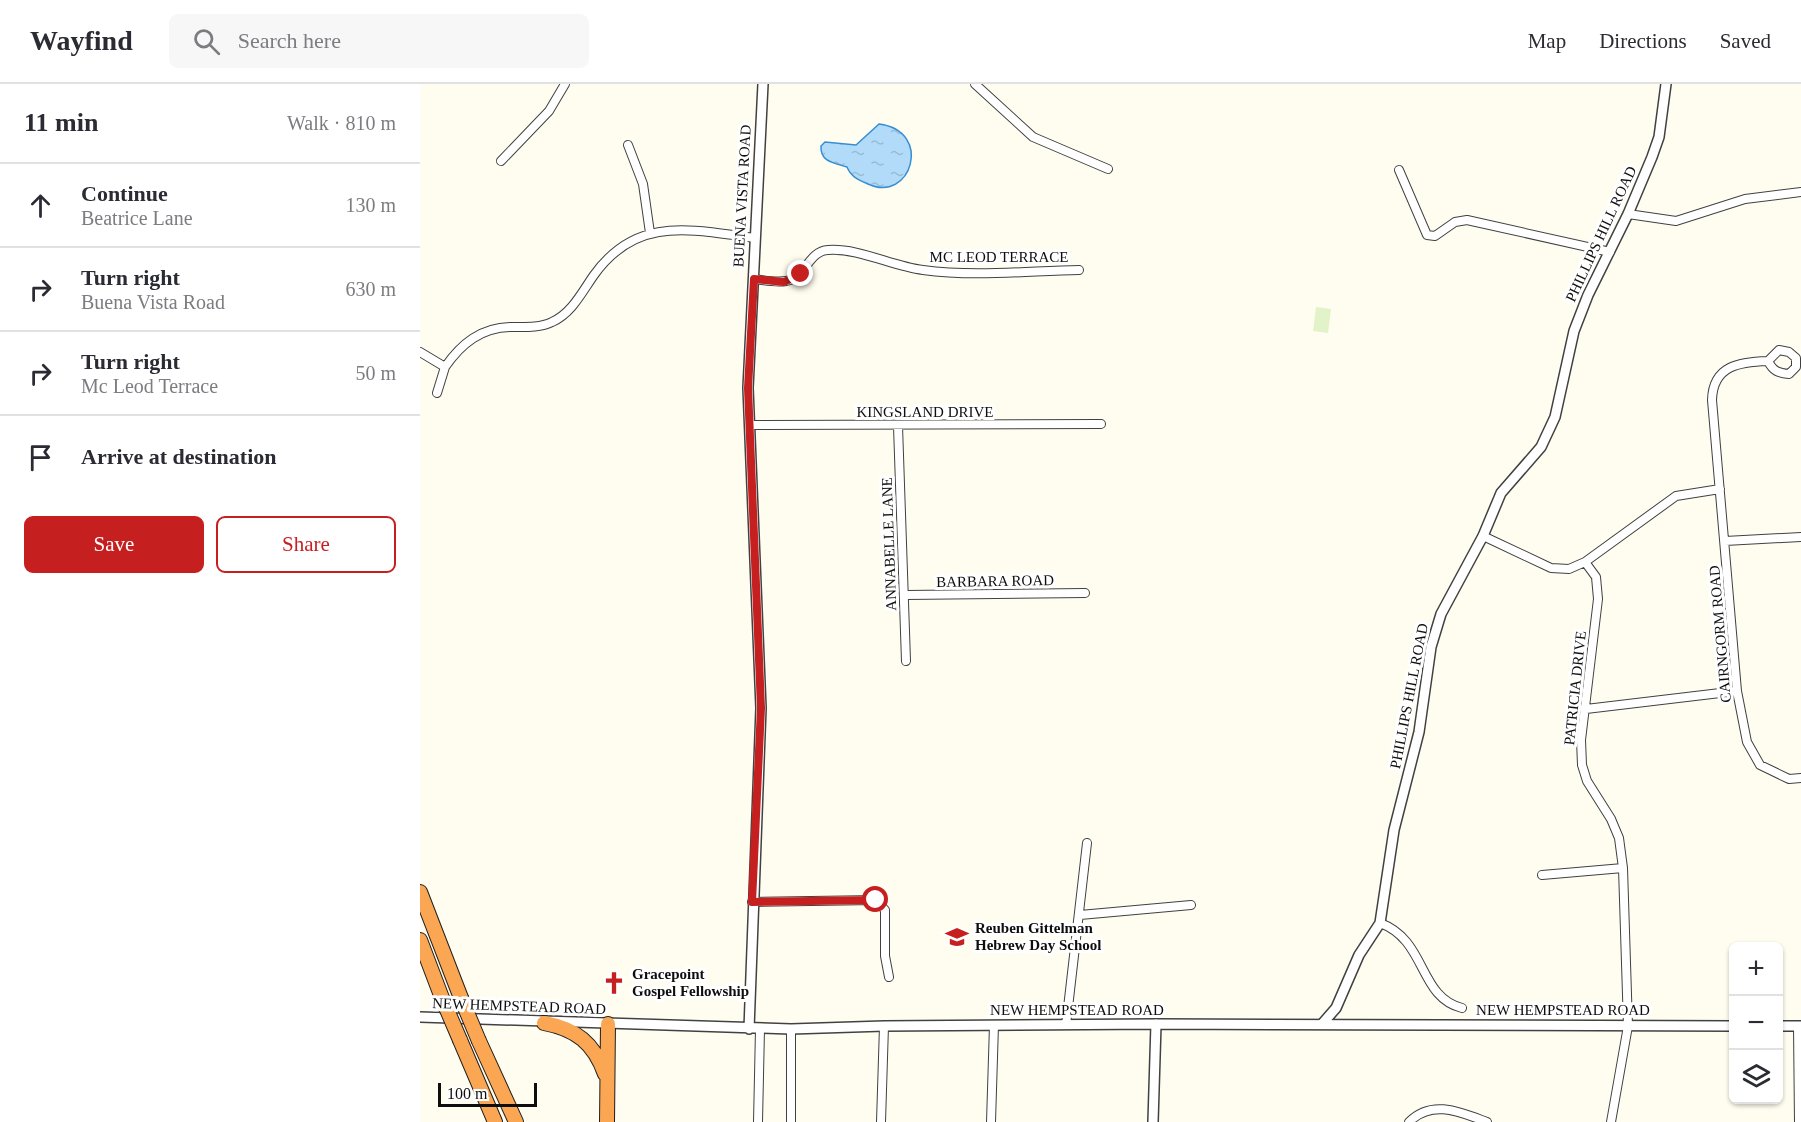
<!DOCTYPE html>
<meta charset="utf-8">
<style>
:root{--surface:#fff;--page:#f7f7f7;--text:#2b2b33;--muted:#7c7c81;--line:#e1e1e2;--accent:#c61f20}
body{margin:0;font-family:Georgia,serif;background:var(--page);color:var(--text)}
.controls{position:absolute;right:18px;bottom:18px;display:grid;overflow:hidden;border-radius:9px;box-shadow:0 2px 4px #0004}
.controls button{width:54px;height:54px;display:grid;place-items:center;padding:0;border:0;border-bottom:2px solid var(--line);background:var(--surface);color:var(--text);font:30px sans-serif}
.scale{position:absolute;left:18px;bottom:15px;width:99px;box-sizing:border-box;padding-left:6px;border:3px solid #0e0e0e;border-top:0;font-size:16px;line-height:21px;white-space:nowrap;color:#0e0e0e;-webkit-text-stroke:4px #fff;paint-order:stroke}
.stop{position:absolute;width:18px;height:18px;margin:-14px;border:4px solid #c61f20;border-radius:50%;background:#fff}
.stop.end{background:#c61f20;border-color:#fff;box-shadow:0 2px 6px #0008}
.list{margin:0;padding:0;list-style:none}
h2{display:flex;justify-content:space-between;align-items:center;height:78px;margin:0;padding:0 24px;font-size:26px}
h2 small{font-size:20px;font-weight:400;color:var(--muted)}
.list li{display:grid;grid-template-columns:39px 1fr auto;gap:18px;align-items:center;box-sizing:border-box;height:84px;padding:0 24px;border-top:2px solid var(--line)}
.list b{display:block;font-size:22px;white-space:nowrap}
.list p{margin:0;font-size:20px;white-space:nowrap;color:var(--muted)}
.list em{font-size:20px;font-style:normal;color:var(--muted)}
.actions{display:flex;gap:12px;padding:18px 24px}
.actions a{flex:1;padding:14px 0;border:2px solid var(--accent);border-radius:9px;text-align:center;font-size:21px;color:var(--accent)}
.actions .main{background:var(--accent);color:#fff}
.icon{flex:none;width:33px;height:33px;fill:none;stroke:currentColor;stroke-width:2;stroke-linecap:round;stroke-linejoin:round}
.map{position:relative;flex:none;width:1381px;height:1038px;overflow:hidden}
header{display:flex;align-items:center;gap:36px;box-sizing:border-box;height:84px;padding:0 30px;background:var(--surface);border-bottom:2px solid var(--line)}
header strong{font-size:28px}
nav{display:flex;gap:33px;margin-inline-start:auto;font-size:21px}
.search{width:420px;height:54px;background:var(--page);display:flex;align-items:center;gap:15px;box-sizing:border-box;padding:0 21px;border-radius:9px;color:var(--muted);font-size:22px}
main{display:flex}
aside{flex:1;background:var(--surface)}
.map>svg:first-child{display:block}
</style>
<header>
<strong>Wayfind</strong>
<div class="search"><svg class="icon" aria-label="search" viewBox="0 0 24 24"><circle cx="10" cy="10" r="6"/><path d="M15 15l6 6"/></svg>Search here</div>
<nav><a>Map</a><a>Directions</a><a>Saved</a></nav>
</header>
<main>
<aside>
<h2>11 min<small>Walk · 810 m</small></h2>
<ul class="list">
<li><svg class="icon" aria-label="ahead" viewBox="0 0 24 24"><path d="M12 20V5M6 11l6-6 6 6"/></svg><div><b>Continue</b><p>Beatrice Lane</p></div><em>130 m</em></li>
<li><svg class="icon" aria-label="right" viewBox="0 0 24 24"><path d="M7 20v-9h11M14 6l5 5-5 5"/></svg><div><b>Turn right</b><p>Buena Vista Road</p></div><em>630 m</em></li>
<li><svg class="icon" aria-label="right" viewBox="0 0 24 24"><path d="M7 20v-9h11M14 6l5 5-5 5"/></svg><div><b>Turn right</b><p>Mc Leod Terrace</p></div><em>50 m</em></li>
<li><svg class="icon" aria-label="arrive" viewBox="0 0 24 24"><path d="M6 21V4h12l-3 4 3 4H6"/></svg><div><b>Arrive at destination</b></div></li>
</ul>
<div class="actions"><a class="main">Save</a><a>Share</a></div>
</aside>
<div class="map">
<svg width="1381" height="1038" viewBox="0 0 1381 1038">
<defs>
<pattern id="water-ripples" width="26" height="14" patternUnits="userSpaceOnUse" patternTransform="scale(1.5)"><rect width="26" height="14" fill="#b2dbf9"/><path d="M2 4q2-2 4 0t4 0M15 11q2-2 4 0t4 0" fill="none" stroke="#98bbd4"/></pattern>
</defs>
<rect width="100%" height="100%" fill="#fffdf0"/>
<path fill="#e2f2c9" d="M896 223 911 225 908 249 893 247Z"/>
<path fill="url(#water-ripples)" stroke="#358ed4" stroke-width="1.5" d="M459 40C514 47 491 120 448 100 439 96 431 93 427 83 414 79 400 78 401 62L405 58 436 61Z"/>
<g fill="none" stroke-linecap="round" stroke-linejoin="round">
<g stroke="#414141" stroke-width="10">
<path id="minor" d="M555 0 613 53 688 85
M208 61 223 100 230 149
M81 77 129 27 145 0
M979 86 1007 151 1015 152 1035 138 1047 136 1190 168
M1208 130 1256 137 1325 115 1381 108
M334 195C344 196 356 199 366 197 386 194 388 167 408 166 440 164 471 182 503 186 553 193 608 187 659 186
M0 268 25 283C41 260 61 243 92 243 104 243 120 244 132 238 152 229 162 208 174 191 217 131 271 146 335 154
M1348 277 1359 266 1369 268 1376 274V283L1369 290C1358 289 1353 287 1348 277 1320 278 1293 281 1292 316L1317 607 1327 658 1340 681 1369 695 1381 694
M17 309 25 283
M329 341 681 340
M478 342 486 577
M1063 452 1131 484 1149 485 1165 478 1256 412 1300 405
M1305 457 1381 453
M1165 478 1176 493 1178 515 1161 656 1162 681 1167 697 1191 735 1199 754 1203 784 1208 942 1191 1038
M486 511 665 509
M1166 625 1317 607
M1122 791 1203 784
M332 818 456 816 465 826V872L469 893
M660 831 771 821
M960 839C1007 856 998 913 1042 924
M646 941 667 759
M1378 942 1379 1038
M338 1038 340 945
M371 1038V945
M461 1038 464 942
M571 1038 574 941
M989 1038C1012 1015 1040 1028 1067 1038"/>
</g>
<g stroke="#414141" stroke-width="12">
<path id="tertiary" d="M0 933 371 945 464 942 736 940 1314 942
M902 940 916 924 939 871 960 839 974 746 999 648 1011 563 1021 530 1063 452 1081 409 1121 363 1135 333 1154 247 1168 211 1208 130 1232 73 1239 53 1246 0
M1358 942H1381
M329 945 341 624 328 304 343 0
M733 1038 736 940"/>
</g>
<g stroke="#1f1f1f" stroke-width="16">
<path id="motorway" d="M0 808 41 914
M0 856 22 914
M124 939C156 945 174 959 185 990
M40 956 75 1038
M59 957 96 1038
M187 1038 188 940"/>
</g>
<use href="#minor" stroke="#fff" stroke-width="8"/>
<use href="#tertiary" stroke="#fff" stroke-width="9"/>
<use href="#motorway" stroke="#fba652" stroke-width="14"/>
<g stroke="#1f1f1f" stroke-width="16" stroke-linecap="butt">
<path id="motorway-bridge" d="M22 914 40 956
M41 914 59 957"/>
</g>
<use href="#motorway-bridge" stroke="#fba652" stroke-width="14"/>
</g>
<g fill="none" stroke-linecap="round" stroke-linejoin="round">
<path stroke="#c61f20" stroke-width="8" d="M381 190 364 198 334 195 328 304 341 624 332 818 456 816"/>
</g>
<defs>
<g id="school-bare" transform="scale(1.8)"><path d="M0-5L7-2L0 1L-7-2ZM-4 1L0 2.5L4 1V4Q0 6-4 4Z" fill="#c61f20" stroke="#fff" stroke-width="2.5" paint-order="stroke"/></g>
<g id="church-bare" transform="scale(1.8)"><path d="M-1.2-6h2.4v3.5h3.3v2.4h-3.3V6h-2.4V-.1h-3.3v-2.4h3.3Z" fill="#c61f20" stroke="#fff" stroke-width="2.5" paint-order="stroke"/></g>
</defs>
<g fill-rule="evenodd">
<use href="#school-bare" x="537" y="853"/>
<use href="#church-bare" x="194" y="899"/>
</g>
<g text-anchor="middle" stroke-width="6" stroke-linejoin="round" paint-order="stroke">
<g font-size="15" fill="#0e0e0e" stroke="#fff">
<text transform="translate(322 112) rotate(-87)" y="5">BUENA VISTA ROAD</text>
<text transform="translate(1181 150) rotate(-65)" y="5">PHILLIPS HILL ROAD</text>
<text x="579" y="178">MC LEOD TERRACE</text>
<text x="505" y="333">KINGSLAND DRIVE</text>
<text transform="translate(469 460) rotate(-92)" y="5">ANNABELLE LANE</text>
<text transform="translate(575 497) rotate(-1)" y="5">BARBARA ROAD</text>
<text transform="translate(1300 550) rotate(-95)" y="5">CAIRNGORM ROAD</text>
<text transform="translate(1155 604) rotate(-84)" y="5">PATRICIA DRIVE</text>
<text transform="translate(989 612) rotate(-79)" y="5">PHILLIPS HILL ROAD</text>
<text transform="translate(99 922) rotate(2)" y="5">NEW HEMPSTEAD ROAD</text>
<text x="657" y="931">NEW HEMPSTEAD ROAD</text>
<text x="1143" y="931">NEW HEMPSTEAD ROAD</text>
</g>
<g font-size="15" font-weight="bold" fill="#0e0e0e" stroke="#fff" text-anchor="start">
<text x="555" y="849">Reuben Gittelman<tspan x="555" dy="17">Hebrew Day School</tspan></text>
<text x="212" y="895">Gracepoint<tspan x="212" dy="17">Gospel Fellowship</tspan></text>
</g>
</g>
</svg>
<div class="controls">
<button>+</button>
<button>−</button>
<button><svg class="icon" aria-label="layers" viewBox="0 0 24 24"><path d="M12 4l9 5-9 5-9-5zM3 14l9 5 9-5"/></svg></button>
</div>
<div class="scale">100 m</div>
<div class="stop" style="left:456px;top:816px"></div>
<div class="stop end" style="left:381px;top:190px"></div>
</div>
</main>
